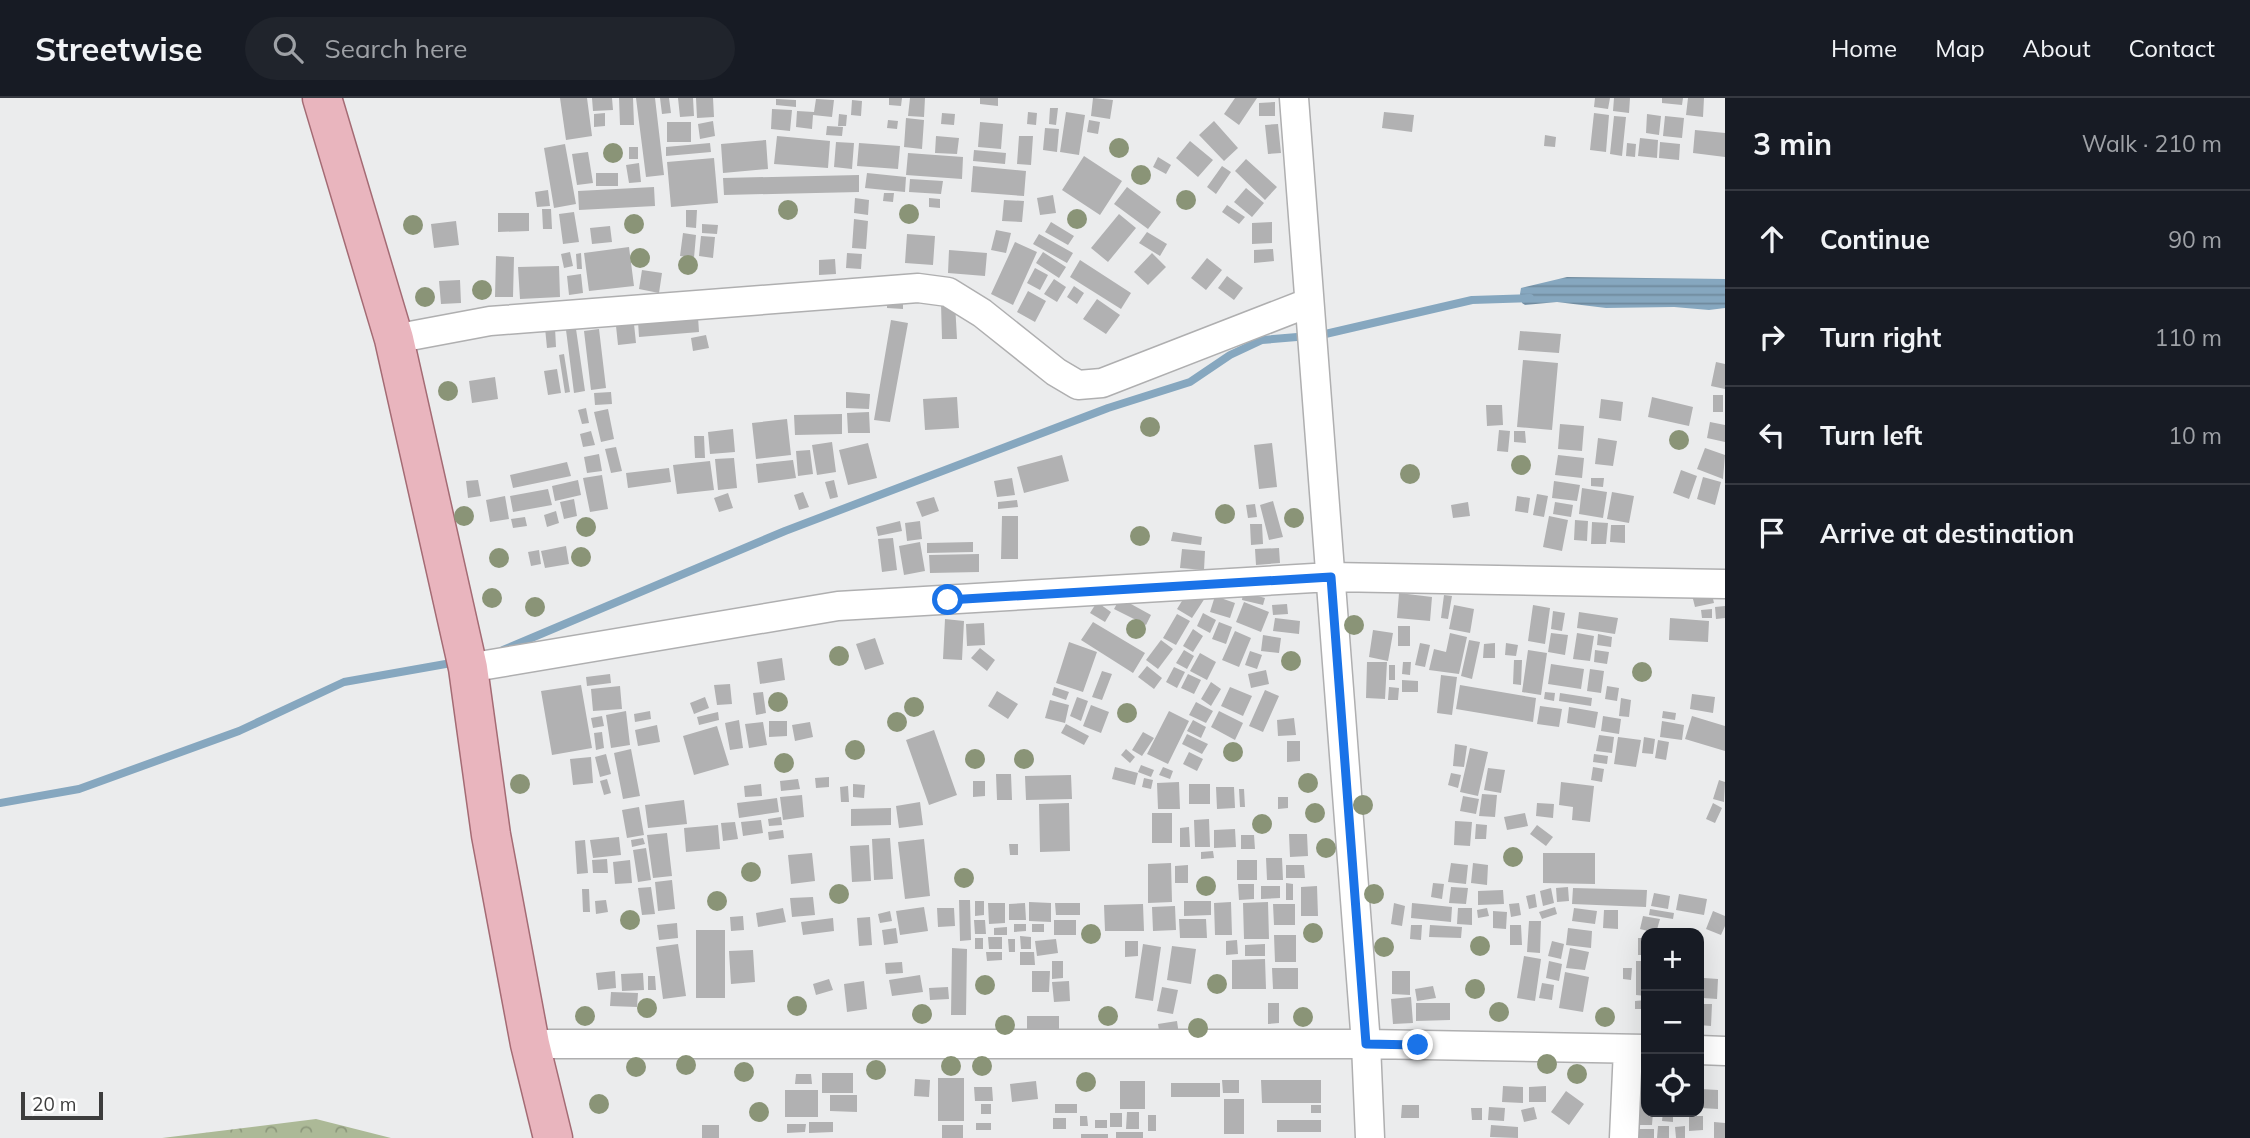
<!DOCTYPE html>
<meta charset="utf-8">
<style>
:root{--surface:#171b24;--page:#20242c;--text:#f1f3f6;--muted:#9ea1a6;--line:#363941}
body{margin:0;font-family:Mulish,sans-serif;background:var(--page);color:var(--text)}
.controls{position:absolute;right:21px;bottom:21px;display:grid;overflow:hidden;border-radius:14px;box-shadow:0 7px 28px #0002}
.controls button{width:63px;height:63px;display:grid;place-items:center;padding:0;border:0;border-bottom:2px solid var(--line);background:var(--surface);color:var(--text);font:35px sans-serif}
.scale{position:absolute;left:21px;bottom:18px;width:82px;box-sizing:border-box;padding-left:7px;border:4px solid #3d3d3d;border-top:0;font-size:19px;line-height:24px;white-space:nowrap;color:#3d3d3d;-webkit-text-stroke:5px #fff;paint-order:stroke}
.stop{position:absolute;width:21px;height:21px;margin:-16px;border:5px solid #1a73e8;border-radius:50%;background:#fff}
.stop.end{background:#1a73e8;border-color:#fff;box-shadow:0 2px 7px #0008}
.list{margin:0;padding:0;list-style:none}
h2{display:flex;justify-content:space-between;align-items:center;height:91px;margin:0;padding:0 28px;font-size:30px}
h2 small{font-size:23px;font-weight:400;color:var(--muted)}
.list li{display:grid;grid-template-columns:46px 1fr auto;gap:21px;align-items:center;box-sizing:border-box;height:98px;padding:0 28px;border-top:2px solid var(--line)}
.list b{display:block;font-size:26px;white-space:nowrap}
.list em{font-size:23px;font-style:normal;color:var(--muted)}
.icon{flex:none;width:38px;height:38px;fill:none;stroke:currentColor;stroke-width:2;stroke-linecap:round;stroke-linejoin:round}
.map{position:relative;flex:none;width:1725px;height:1040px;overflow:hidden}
header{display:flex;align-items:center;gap:42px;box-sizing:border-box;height:98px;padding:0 35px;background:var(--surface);border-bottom:2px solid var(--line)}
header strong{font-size:33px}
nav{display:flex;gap:38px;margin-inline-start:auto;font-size:24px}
.search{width:490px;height:63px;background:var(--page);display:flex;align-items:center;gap:18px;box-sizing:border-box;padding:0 24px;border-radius:38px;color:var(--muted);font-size:26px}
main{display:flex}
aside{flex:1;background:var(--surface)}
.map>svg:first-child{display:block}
</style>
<header>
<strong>Streetwise</strong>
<div class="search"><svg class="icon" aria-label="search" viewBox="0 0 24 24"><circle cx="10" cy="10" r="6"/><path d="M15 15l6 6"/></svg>Search here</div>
<nav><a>Home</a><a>Map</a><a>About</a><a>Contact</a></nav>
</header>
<main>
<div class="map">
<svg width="1725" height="1040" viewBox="0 0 1725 1040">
<defs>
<pattern id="forest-crowns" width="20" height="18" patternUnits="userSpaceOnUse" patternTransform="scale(1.75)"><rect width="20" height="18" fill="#acb997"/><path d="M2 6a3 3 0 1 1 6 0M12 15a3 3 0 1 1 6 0" fill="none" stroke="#8d987c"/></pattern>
<pattern id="water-rules" width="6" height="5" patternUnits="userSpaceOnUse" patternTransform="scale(1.75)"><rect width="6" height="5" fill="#86a7bf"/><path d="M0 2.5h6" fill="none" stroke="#6f899c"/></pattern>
</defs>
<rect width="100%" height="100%" fill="#ebeced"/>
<path fill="url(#forest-crowns)" d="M316 1021 391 1040H162Z"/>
<path fill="url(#water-rules)" d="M1567 179 1725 181V210L1709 212 1674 209 1606 210 1557 204 1525 207 1522 205 1520 196 1521 190Z"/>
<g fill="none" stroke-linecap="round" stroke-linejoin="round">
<path stroke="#86a7bf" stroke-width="8" d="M503 552 785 433 1108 310 1190 284 1230 257 1262 242 1321 237 1472 202 1530 200
M0 705 79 691 239 633 344 584 457 564"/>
</g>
<path fill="#b1b1b2" d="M560 0H587L592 38 566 42Z
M592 0H612L613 12 593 13Z
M619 0H633L634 27H620Z
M636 0H655L664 77 646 79Z
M660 0H669L671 15 662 16Z
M678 0H693L694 18 680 19Z
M696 0H713L714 19 697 20Z
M889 0H902L901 8 889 7Z
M910 0H925L924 19 908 18Z
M980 0H998V8L980 6Z
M1093 0 1113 2 1110 21 1091 18Z
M1235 0H1257L1239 27 1224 16Z
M1595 0H1610L1608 11 1594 9Z
M1614 0H1630L1629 15 1613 13Z
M1662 0H1683L1682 7 1662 5Z
M1688 0H1704L1703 19 1686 17Z
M776 1 796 2V9L776 7Z
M816 1 834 2 832 19 813 17 812 31 796 29 797 13 814 14Z
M852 2 862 3 861 18 851 17Z
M1275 4V18H1259V5Z
M1050 10H1058L1056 27 1049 26Z
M772 11 792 12 790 33 771 31Z
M1028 14 1037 15 1036 27 1027 26Z
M1066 14 1085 17 1079 57 1060 54Z
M1384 14 1414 17 1412 34 1382 30Z
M605 15V28L594 29V16Z
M942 15 955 16 954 27 941 26Z
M1594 15 1609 17 1606 54 1590 52Z
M839 16 847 17 846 28H838Z
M1647 16 1661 18 1659 37 1646 35Z
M1614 18 1626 19 1622 58 1610 56Z
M1665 18 1684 20 1682 40 1663 38Z
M906 20 924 22 922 51 904 49Z
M888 22 898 23 897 31 887 30Z
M1089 22 1100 24 1098 36 1087 34Z
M713 23 715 38 700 41 698 26Z
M1214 23 1238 50 1224 63 1199 37Z
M667 24H691V44H667Z
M980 24 1003 26 1001 51 978 49Z
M1278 26 1281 55 1268 56 1265 27Z
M827 28 843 29 842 38 826 37Z
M1045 30 1059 31 1057 54 1043 52Z
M1695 32 1725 35V59L1693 55Z
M1545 37 1556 39 1555 49 1544 48Z
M777 38 830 43 828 70 774 66Z
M936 38 959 40 957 56 935 55Z
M1019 38H1033L1031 67 1017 66Z
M1640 40 1658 42 1657 60 1638 58Z
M766 42 768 71 723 75 721 46Z
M1190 43 1213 62 1198 79 1176 60Z
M836 44 854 45 852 71 834 69Z
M1660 44 1680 46 1679 62 1659 60Z
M710 45 711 54 666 58V49Z
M859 45 900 48 898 71 857 68Z
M1627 45 1636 46 1635 59 1626 58Z
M565 46 576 106 554 110 544 50Z
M629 49H638V61H629Z
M974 52 1006 55 1005 66 973 63Z
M588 54 593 85 577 87 572 56Z
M908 55 963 59 962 81 906 77Z
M1084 58 1122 83 1100 117 1062 92Z
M1158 59 1171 67 1166 76 1153 69Z
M714 60 718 105 671 109 667 64Z
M1246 61 1277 89 1265 102 1235 73Z
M639 65 641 84 629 85 626 67Z
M973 68 1026 73 1024 98 971 94Z
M1222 68 1231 74 1216 96 1207 89Z
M596 75H618V88H596Z
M867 75 906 79 905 94 865 90Z
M859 77V94L724 97 723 80Z
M910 81 943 83 941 96 909 94Z
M654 89 655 108 579 112 578 93Z
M1127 89 1161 114 1148 131 1114 106Z
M1246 90 1264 105 1252 119 1234 104Z
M548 92 550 108 537 109 535 94Z
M884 95H894L893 104 883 103Z
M1053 97 1056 115 1040 117 1037 100Z
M855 100 869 102 868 117 854 115Z
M929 100 940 101V110L929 109Z
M1004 102 1024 103 1022 124 1002 123Z
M1227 107 1245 119 1239 126 1222 114Z
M542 111H551L552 131H543Z
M686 112H697L696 130 686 129Z
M574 114 579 144 563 146 559 116Z
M498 115H529V133L498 134Z
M1119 116 1136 130 1108 164 1091 150Z
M854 121 868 123 866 151 852 150Z
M456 123 459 147 434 150 431 126Z
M1051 124 1074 138 1068 147 1045 134Z
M1272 124V145L1252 146V125Z
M702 126 718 127 717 136 702 135Z
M610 128 612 144 592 146 590 130Z
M996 132 1011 135 1006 155 991 152Z
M1147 134 1167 146 1160 158 1139 145Z
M683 135 696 137 694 160 680 158Z
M907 136 935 138 933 167 905 165Z
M1039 136 1073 155 1067 165 1033 146Z
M701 138 715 139 713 160 699 158Z
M1015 144 1037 154 1013 207 991 196Z
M629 149 634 188 589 193 584 155Z
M1273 151 1274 163 1254 165V152Z
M949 152 987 155 985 178 948 175Z
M570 154 573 168 564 170 561 156Z
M1043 154 1066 169 1059 180 1036 165Z
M581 155 582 171H577L576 156Z
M847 155 862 156 861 171 846 170Z
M1152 155 1166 169 1148 187 1134 174Z
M496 158 514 159 513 199H495Z
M1207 160 1222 172 1206 192 1191 180Z
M835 161 836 176 819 177V162Z
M1080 162 1131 195 1121 211 1070 179Z
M559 168 560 199 520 201 518 169Z
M1035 170 1048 177 1040 192 1027 185Z
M642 172 662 175 659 195 639 191Z
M581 176 583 195 569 197 567 178Z
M1227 178 1243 190 1234 202 1218 190Z
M1054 181 1066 189 1057 204 1044 196Z
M460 182 461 205 441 206 439 183Z
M1074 188 1084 195 1077 206 1067 199Z
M1028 193 1046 203 1035 224 1017 214Z
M1097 201 1120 217 1106 236 1083 221Z
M887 204 903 205V211L887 210Z
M941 205H955L957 241H942Z
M698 219 699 234 639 239 638 223Z
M891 222 908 225 890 324 874 322Z
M634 226 636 245 618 247 616 228Z
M545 230H555L556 249 547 250Z
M576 231 585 293 574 295 566 232Z
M599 231 606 290 591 292 584 233Z
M1520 233 1561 236 1559 255 1518 252Z
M706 237 709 250 693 253 691 240Z
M564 256 570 294 565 295 559 257Z
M1523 262 1558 265 1552 332 1517 329Z
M1716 264 1725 266V291L1711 288Z
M557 271 561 295 548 297 544 273Z
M495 279 498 301 472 305 469 283Z
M611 294 612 306 595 307 594 295Z
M846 294 870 296 869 311 846 310Z
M1713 297H1723V314H1713Z
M957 299 959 330 925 332 923 301Z
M1652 299 1693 309 1689 328 1648 319Z
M1601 301 1623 304 1621 323 1599 320Z
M1486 307H1502L1503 327 1487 328Z
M586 310 589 325 582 326 578 312Z
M608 311 614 341 601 344 594 314Z
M869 314 870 335H848L847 315Z
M842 316V336L795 337 794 317Z
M787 321 791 357 756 361 752 325Z
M1710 324 1725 327V344L1707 340Z
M1560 326 1584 328 1582 353 1558 351Z
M733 331 735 354 710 356 708 334Z
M1499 332 1510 333 1508 354 1497 353Z
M591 333 595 347 583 349 580 336Z
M1514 333H1525L1526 345 1514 344Z
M694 338H704L705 360H695Z
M1598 340 1617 343 1613 368 1595 366Z
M832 344 836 374 817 377 812 347Z
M868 345 877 380 848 387 839 352Z
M1272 345 1277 389 1259 391 1254 347Z
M616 349 622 373 611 375 605 351Z
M1705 350 1725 357 1723 381 1697 371Z
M810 352 813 376 798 378 796 353Z
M599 356 602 373 587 375 584 359Z
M1062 357 1069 383 1024 395 1017 369Z
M1558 357 1584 360 1582 380 1555 377Z
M734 360 737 390 718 392 715 361Z
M793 362 796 380 758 385 756 366Z
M710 363 714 392 677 396 673 367Z
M567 364 571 378 513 390 510 377Z
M669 370 671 384 628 390 626 375Z
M1681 372 1697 378 1689 401 1673 395Z
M602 377 608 411 590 414 583 380Z
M1703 379 1721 384 1715 407 1697 401Z
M1012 380 1015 397 997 399 994 383Z
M1591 380H1604L1603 389 1591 388Z
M478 382 481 398 468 400 466 383Z
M578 382 581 397 555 403 552 388Z
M834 382 838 399 830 401 825 384Z
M1554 383 1580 387 1577 403 1552 400Z
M1582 390 1607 394 1603 420 1579 416Z
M548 391 552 407 513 414 510 398Z
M803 394 809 409 799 412 794 397Z
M1612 394 1634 398 1629 425 1607 421Z
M728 395 733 410 719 414 714 400Z
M1537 396 1548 398 1544 419 1533 417Z
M505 398 509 421 490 424 486 402Z
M1517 398 1530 400 1528 415 1515 413Z
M934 399 939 413 922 419 916 404Z
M574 401 577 418 564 421 560 404Z
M1017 402 1018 409 998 411V404Z
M1273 403 1283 439 1269 442 1260 407Z
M1468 404 1470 418 1453 420 1451 407Z
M1555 404 1573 407 1571 419 1553 416Z
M1255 406 1257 419 1248 420 1246 407Z
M556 413 559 425 547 429 544 417Z
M1002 418H1018V461H1001Z
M1549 418 1568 422 1562 453 1543 449Z
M525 419 527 428 513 430 511 421Z
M1575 422 1588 423 1587 443 1574 442Z
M900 423 902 433 878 438 876 429Z
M920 423 922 441 907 443 905 425Z
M1592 424 1608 425 1606 446H1591Z
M1250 426H1262L1263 446 1251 447Z
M1611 427H1625V445L1610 444Z
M1173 434 1202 439 1201 447 1171 443Z
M893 440 897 472 882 474 878 441Z
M920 444 925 473 904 477 899 448Z
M973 444V454L927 455V445Z
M566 448 569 466 545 470 541 453Z
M1279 450 1280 465 1256 467 1255 451Z
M1182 451 1205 453 1204 472 1180 470Z
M539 452 541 466 531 468 528 454Z
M979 456V474L930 475 929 457Z
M1190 490 1205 500 1192 520 1177 511Z
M1711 492 1714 505 1695 509 1692 497Z
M1243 494 1265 500 1263 507 1242 502Z
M1399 495 1432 499 1430 523 1397 520Z
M1444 497 1452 498 1448 521 1441 520Z
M1215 498 1235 505 1230 520 1210 514Z
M1120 500 1151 517 1146 527 1114 511Z
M1097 504 1111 514 1105 524 1090 515Z
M1244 504 1269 514 1261 534 1236 524Z
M1287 506 1288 516 1273 517 1272 507Z
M1454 507 1474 511 1470 535 1449 531Z
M1533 507 1550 510 1545 546 1528 543Z
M1725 508V520L1716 521 1715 509Z
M1712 511V520H1702L1701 512Z
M1553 513 1565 515 1562 533 1551 531Z
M1579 514 1618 520 1615 536 1577 530Z
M1203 515 1216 522 1210 535 1197 528Z
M1177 516 1190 523 1176 547 1163 540Z
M1275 520 1300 523 1299 536 1273 533Z
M1670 520 1709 523 1708 544 1669 542Z
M945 521 964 523 962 562 943 561Z
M1093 524 1145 555 1133 575 1081 542Z
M1219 524 1232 529 1226 546 1212 541Z
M984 525 985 547 967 548 966 526Z
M1398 528H1410V548H1398Z
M1193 531 1203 538 1193 554 1183 548Z
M1373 532 1393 535 1388 563 1369 559Z
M1235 533 1251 540 1239 569 1222 562Z
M1450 535 1467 539 1459 576 1429 572 1434 551 1446 554Z
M1551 535 1568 537 1565 557 1548 554Z
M1577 535 1594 538 1590 563 1573 561Z
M1598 536 1612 539 1611 549 1597 547Z
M1263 537 1281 540 1279 555 1261 553Z
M875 540 884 566 865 572 856 546Z
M1161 542 1173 551 1158 571 1146 562Z
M1469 542 1480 544 1472 581 1461 578Z
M1069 544 1097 554 1083 594 1056 585Z
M1420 545 1430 547 1425 569 1415 567Z
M1495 545V560H1483L1484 546Z
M1506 545 1518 547 1516 558 1505 557Z
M980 550 995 562 987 573 971 560Z
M1184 552 1194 558 1187 571 1176 565Z
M1528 552 1547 555 1541 597 1522 594Z
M1595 552 1609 554 1607 566 1594 564Z
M1250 553 1262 557 1257 571 1245 567Z
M1200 555 1216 564 1207 582 1190 573Z
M782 560 785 582 760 586 757 564Z
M1514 562H1522L1521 587 1513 586Z
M1367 564H1387L1385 601 1366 600Z
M1403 564H1411L1410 577 1402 576Z
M1551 566 1584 571 1581 591 1548 586Z
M1389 567H1395V582H1389Z
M1147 568 1162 580 1154 591 1138 579Z
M1174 569 1185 574 1177 590 1166 584Z
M1590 571 1604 573 1601 595 1587 593Z
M1266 572 1269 586 1251 590 1248 576Z
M1102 573 1112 576 1102 602 1092 599Z
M610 576 611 585 587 588 586 579Z
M1188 576 1201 582 1194 596 1181 590Z
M1441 577 1457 579 1452 617 1437 615Z
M1402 582 1418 583V594H1402Z
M1211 584 1221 591 1211 608 1201 601Z
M730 586 732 606 717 607 714 587Z
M581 587 592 650 552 657 541 593Z
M1460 587 1536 600 1533 624 1456 611Z
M620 588 622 611 593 613 591 591Z
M1607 588 1619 590 1617 603 1605 601Z
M1054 589 1069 594 1066 602 1052 597Z
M1230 589 1252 598 1243 618 1221 608Z
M1389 589 1399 590 1398 602H1388Z
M1265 592 1279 598 1263 634 1249 628Z
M997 593 1018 606 1008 621 988 608Z
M763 594 766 615 756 617 753 595Z
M1545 594 1555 595 1554 603 1544 601Z
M1560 595 1592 600 1591 608 1559 603Z
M1692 596 1715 599 1713 615 1690 611Z
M705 599 709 610 694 616 690 605Z
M1077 599 1088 603 1081 623 1070 618Z
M1621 600 1631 602 1629 619 1619 618Z
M1050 602 1069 607 1065 625 1045 620Z
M1196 604 1213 613 1206 625 1189 617Z
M1091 607 1109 614 1101 635 1083 628Z
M1540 608 1562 611 1559 629 1537 626Z
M1569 609 1598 614 1595 630 1567 625Z
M626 613 630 647 611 650 606 617Z
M650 613 651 621 635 624 634 616Z
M1169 613 1189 623 1168 666 1147 656Z
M1219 613 1243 625 1235 642 1211 629Z
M1663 613 1676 615 1675 622 1662 620Z
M718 614 719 622 699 627 697 619Z
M602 618 604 628 593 630 591 620Z
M1603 618 1621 621 1619 636 1601 633Z
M1692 618 1725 628V653L1685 641Z
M1294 620 1296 637 1278 638 1277 622Z
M739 622 743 650 730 652 725 625Z
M1193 622 1206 629 1201 640 1187 633Z
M769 623H787V638L769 639Z
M1662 623 1684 627 1682 642 1660 639Z
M763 624 767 647 749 650 745 626Z
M810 624 813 639 795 643 792 627Z
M1066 626 1089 638 1084 647 1061 635Z
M657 627 660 644 638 648 635 632Z
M717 628 729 667 694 677 683 638Z
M934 632 957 697 929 707 906 642Z
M602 634 604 650 596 652 594 635Z
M1143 634 1154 640 1142 658 1132 652Z
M1187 636 1208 646 1202 656 1182 646Z
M1599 637 1614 639 1612 655 1596 653Z
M1618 639 1641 642 1636 669 1614 666Z
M1644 639 1655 641 1653 656 1642 655Z
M1658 642 1669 644 1666 662 1655 660Z
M1287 643H1300V663L1287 664Z
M1455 646 1467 648 1464 669 1453 668Z
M1470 650 1488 654 1478 698 1460 694Z
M631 651 640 698 623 701 614 655Z
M1126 651 1135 659 1130 665 1121 657Z
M1189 654 1203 661 1197 673 1183 666Z
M606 656 611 676 600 679 595 659Z
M1594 656 1608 658 1607 666 1593 664Z
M591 659 593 685 573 687 570 661Z
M1141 667 1154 672 1151 679 1138 674Z
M1115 669 1138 675 1135 687 1112 681Z
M1163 669 1173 673 1170 681 1159 677Z
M1593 669 1604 671 1602 684 1591 682Z
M1488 670 1505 672 1501 695 1484 692Z
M1451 675 1461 677 1458 690 1448 687Z
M996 676H1011L1012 702H997Z
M1071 677 1072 701 1026 702 1025 678Z
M829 679V689L816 690 815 680Z
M1144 680 1153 682 1151 691 1142 689Z
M607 681 611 695 604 697 600 683Z
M798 681 800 691 781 693 780 683Z
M1719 682 1725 684 1724 704 1713 701Z
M973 683H985V698L973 699Z
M1179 684 1180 711H1158L1157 685Z
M1561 684 1594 688 1590 724 1572 722 1573 709 1559 707Z
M761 686 762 698 745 699 744 688Z
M853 686 865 687 864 700 853 699Z
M1189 686H1210V706H1189Z
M848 688 849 704H841L840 689Z
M1216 689H1234L1235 710 1217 711Z
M1239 691H1244L1245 709H1240Z
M1482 696 1497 697 1495 719 1479 718Z
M802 697 804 719 783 722 780 699Z
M1463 698 1479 701 1476 716 1460 713Z
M1278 699H1288V710L1278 711Z
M777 700 779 714 739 720 737 705Z
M684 702 687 726 648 730 645 707Z
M920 704 923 727 899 730 896 708Z
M1069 705 1070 753 1040 754 1039 706Z
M1537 705 1554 706 1553 720 1536 718Z
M1713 705 1722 710 1715 725 1706 721Z
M639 709 644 737 627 740 622 712Z
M891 710V727L851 728V711Z
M1152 715H1172V745H1152Z
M1525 715 1528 728 1507 732 1504 719Z
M781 719 782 727 769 728 768 721Z
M1209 721 1210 749H1195L1194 722Z
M761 722 763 735 743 738 741 724Z
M1455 723 1472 724 1470 748 1454 747Z
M735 724 738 741 723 743 721 725Z
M1476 726 1487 727 1486 741H1475Z
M718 727 720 751 686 754 684 730Z
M1537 727 1553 739 1546 748 1530 736Z
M1189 729 1190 749H1180V730Z
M1235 731 1236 749 1214 750V732Z
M783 732 784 740 769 742 768 734Z
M667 735 672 778 653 780 647 737Z
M1289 736H1307L1308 758 1290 759Z
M1241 737H1254L1255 751H1241Z
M619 739 621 757 593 760 590 742Z
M643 740 645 746 632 749 631 742Z
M890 740 893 781 874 782 872 741Z
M924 741 930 798 905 801 898 744Z
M585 742 588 775 577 776 575 743Z
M1009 746H1018V757H1010Z
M869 747 871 783 852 784 850 748Z
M646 750 651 782 638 784 633 752Z
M1213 753 1214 760 1201 761V754Z
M812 755 815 783 791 786 788 757Z
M1543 755H1595V786L1543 785Z
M1266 760H1282L1283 782H1267Z
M607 761 608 775H593L592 762Z
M630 762 632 785 615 786 613 764Z
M1237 762H1257V782H1237Z
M1171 765 1172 804 1148 805V766Z
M1451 765 1468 767 1466 786 1448 784Z
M1473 765 1488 767 1487 787 1471 785Z
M1188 767V785H1175V768Z
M1286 767H1304L1305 780H1286Z
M672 782 675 811 658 813 655 784Z
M1286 785 1293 786V802H1286Z
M1433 785 1444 786 1442 801 1431 799Z
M1238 786H1254V801L1239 802Z
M1261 788H1280V800L1261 801Z
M1317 788 1318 818H1301V789Z
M651 789 655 816 642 817 638 790Z
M1451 789 1468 790 1466 806 1449 805Z
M1568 789 1569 803 1557 804 1556 790Z
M1551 790 1554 805 1543 808 1540 793Z
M1573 790 1647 792 1646 809 1572 806Z
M582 791H589L590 814H583Z
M1503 792 1504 806 1478 807V793Z
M1654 795 1670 798 1668 811 1651 808Z
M1535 796 1537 809 1529 811 1526 798Z
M1679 796 1707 801 1704 817 1676 812Z
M813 799 815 817 792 819 790 800Z
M606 802 608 814 596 816 595 803Z
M959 802H970L971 842 960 843Z
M975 803H984V817L975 818Z
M1184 803H1211V817L1184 818Z
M1029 804 1051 805V824L1029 823Z
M1231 804 1232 837H1215L1214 805Z
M1268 804 1269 841H1244L1243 805Z
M988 805H1005V825L989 826Z
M1025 805 1026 822H1009V806Z
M1055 805H1080V817H1056Z
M1394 805 1405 808 1402 828 1391 826Z
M1412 805 1452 809 1451 824 1411 820Z
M1519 805 1521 817 1511 819 1509 806Z
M1143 806 1144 833H1105L1104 807Z
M1273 806H1295V827H1274Z
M1175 808 1176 832 1153 833 1152 809Z
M924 809 928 833 900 837 896 813Z
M1555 809 1557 816 1542 821 1539 814Z
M783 810 786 824 758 829 756 815Z
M937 810H954L955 828 938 829Z
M1458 810H1472V827L1457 826Z
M1487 810 1489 818 1478 820 1477 812Z
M1574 810 1597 813 1595 826 1572 823Z
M1650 811 1674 815 1673 821 1649 817Z
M1604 812H1618V831L1603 830Z
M890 813 892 823 880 825 878 816Z
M1493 813 1507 814 1506 831 1493 830Z
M1713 813 1725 818V828L1721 837 1706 831Z
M743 818 744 832 731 833 730 819Z
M1643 818 1660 821 1656 835 1640 831Z
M870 819 872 847 859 848 857 820Z
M833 820 834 833 803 837 801 824Z
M1179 821H1206L1207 840H1180Z
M974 822H985L986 836H975Z
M1054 822H1076V837H1054Z
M1529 823H1541L1540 855 1527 854Z
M677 825 678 840 659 842 657 827Z
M1014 826H1026V833L1014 834Z
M1032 826H1044V834H1032Z
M1411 827H1422L1421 842 1410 841Z
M1430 827 1462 829 1461 840 1429 839Z
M1510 827H1521L1522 847H1510Z
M1007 829V837H994V830Z
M896 830 898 845 884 847 882 832Z
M1568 830 1592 833 1591 850 1566 847Z
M696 832H725V900H696Z
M1274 837H1296V864H1275Z
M1020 838 1031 839V851H1021Z
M988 839H1002V851H989Z
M975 840H983V851H975Z
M1638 840H1646V857H1638Z
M1008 841H1015V854H1009Z
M1056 841 1058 855 1037 858 1035 843Z
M1237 842 1238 856 1226 857V843Z
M1125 843H1138V858L1125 859Z
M1552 843 1564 846 1561 861 1548 858Z
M678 846 686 898 663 901 656 849Z
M1143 846 1161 849 1153 903 1135 900Z
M1265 846V858H1245V847Z
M1172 848 1196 851 1191 886 1167 882Z
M952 850 967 851 966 917H951Z
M1570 850 1589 854 1585 872 1566 870Z
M753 852 755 884 731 886 729 853Z
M986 854H1002V862L987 863Z
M1020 854H1034L1035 867H1020Z
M1524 858 1541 861 1535 903 1517 900Z
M1265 861 1266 891H1232V862Z
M1052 863H1063V880L1052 881Z
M1549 863 1562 866 1559 883 1546 880Z
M1636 863H1646V898L1636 897Z
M902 864 903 875 886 876 885 865Z
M1272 870H1298V891H1273Z
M1623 870H1632L1631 882 1623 881Z
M615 873 616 890 598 892 596 875Z
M1032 873H1050L1049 894H1032Z
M1392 873H1410V897L1392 896Z
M1565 874 1589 879 1583 914 1559 910Z
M643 875 644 892 622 893 621 876Z
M920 877 923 894 892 898 889 882Z
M648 878H655L656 892H648Z
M1704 880 1718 881 1717 901 1703 900Z
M829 881 833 892 816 897 813 886Z
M864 883 867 911 847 914 844 886Z
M1069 883 1070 903 1054 904 1052 884Z
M1542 885 1554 887 1552 902 1539 900Z
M1433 888 1436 900 1417 903 1415 891Z
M948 889 949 901 930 902 929 890Z
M1162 889 1178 892 1173 916 1157 913Z
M611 894 638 895 637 909 610 908Z
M1411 899 1413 925 1393 926 1391 901Z
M1646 902V911H1635V903Z
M1268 905H1279V925L1268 926Z
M1416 905H1450V922L1416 923Z
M1700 906H1712L1711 928 1699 927Z
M1027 918H1059V936H1027Z
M1177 923 1179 937 1160 939 1158 926Z
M822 975H853V995H822Z
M796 976H811L812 986H795Z
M938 980H964V1023H938Z
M915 981 930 982 929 999 914 998Z
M1222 982H1239V995H1223Z
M1261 982H1321V1005H1262Z
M1036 983 1038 1001 1012 1004 1010 986Z
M1120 983H1145V1011H1120Z
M1171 985H1220V999H1171Z
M1503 988 1523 989V1005L1502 1004Z
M1546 988V1004H1529V989Z
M974 989H992L993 1003H975Z
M1701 991 1718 992V1011L1701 1010Z
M785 992H818V1019H785Z
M1566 993 1584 1006 1569 1027 1551 1014Z
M1630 993 1646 994V1014H1653L1652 1027H1629Z
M830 997H857V1014L830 1013Z
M1224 1001H1244V1036H1224Z
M981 1006H991V1016H981Z
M1055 1006H1077V1015H1055Z
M1311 1007H1321V1015H1311Z
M1402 1007H1419V1020H1401Z
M1489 1009 1505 1010 1504 1023 1488 1022Z
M1534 1009 1537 1021 1524 1024 1521 1012Z
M1471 1010H1482V1022H1472Z
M1127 1014H1139V1031H1126Z
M1663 1014H1673V1024L1662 1023Z
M1110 1015H1122V1029H1110Z
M1148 1017H1156V1033H1148Z
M1080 1018H1087L1088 1028H1080Z
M1689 1018H1703V1032L1689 1033Z
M1053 1020H1066V1031H1053Z
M1095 1022H1107V1030H1095Z
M1277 1022H1321V1034H1277Z
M809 1024H833V1034L809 1035Z
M1714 1024 1725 1025V1040H1714Z
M976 1025H991V1032H976Z
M787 1026H806L805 1034 787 1035Z
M702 1027H719V1040H702Z
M942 1027H963V1040H942Z
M1491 1027 1518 1029V1040L1490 1039Z
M1658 1028H1669V1040H1657Z
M1685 1028V1040H1676L1675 1029Z
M1628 1031H1654V1040H1628Z
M1116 1034H1143V1040H1116Z
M1081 1036H1108V1040H1081Z"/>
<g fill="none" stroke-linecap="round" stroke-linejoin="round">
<g stroke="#afafb0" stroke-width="31">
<path id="street" d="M1294 0 1366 946 1370 1040
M394 241 490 223 918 190 948 194 982 215 1056 274 1078 287 1102 285 1308 205
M468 570 838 508 1331 479 1725 486
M530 946H1366L1646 951
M1699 952 1725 953
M1624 1040 1628 951"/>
</g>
<g stroke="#a46b74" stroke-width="41">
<path id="primary" d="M322 0 394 241 468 570 491 737 530 946 553 1040"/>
</g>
<use href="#street" stroke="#fff" stroke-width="28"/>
<use href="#primary" stroke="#e9b5be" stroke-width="38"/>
</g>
<g fill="#8a9477">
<circle cx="1119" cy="50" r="10"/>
<circle cx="613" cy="55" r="10"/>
<circle cx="1141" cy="77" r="10"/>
<circle cx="1186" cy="102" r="10"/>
<circle cx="788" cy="112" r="10"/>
<circle cx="909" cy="116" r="10"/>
<circle cx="1077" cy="121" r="10"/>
<circle cx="634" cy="126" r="10"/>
<circle cx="413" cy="127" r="10"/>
<circle cx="640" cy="160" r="10"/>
<circle cx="688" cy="167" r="10"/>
<circle cx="482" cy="192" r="10"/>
<circle cx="425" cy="199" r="10"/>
<circle cx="448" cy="293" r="10"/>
<circle cx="1150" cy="329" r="10"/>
<circle cx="1679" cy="342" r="10"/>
<circle cx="1521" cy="367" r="10"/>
<circle cx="1410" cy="376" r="10"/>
<circle cx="1225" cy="416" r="10"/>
<circle cx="464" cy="418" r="10"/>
<circle cx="1294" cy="420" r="10"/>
<circle cx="586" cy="429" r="10"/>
<circle cx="1140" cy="438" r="10"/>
<circle cx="581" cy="459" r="10"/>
<circle cx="499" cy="460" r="10"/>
<circle cx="492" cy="500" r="10"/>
<circle cx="535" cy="509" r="10"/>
<circle cx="1354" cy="527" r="10"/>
<circle cx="1136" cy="531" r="10"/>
<circle cx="839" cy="558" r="10"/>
<circle cx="1291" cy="563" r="10"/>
<circle cx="1642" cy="574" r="10"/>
<circle cx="778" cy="604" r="10"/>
<circle cx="914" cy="609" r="10"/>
<circle cx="1127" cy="615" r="10"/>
<circle cx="897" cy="624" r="10"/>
<circle cx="855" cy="652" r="10"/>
<circle cx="1233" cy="654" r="10"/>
<circle cx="975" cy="661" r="10"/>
<circle cx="1024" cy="661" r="10"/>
<circle cx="784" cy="665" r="10"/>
<circle cx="1308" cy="685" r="10"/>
<circle cx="520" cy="686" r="10"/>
<circle cx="1363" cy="707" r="10"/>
<circle cx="1315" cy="715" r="10"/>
<circle cx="1262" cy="726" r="10"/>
<circle cx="1326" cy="750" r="10"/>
<circle cx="1513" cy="759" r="10"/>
<circle cx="751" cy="774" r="10"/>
<circle cx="964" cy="780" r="10"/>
<circle cx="1206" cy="788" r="10"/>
<circle cx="839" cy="796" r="10"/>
<circle cx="1374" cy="796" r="10"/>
<circle cx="717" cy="803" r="10"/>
<circle cx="630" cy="822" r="10"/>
<circle cx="1313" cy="835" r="10"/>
<circle cx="1091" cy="836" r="10"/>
<circle cx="1480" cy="848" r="10"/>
<circle cx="1384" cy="849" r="10"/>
<circle cx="1217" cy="886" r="10"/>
<circle cx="985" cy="887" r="10"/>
<circle cx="1475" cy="891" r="10"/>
<circle cx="797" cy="908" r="10"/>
<circle cx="647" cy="910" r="10"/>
<circle cx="1499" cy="914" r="10"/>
<circle cx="922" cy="916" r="10"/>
<circle cx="585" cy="918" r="10"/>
<circle cx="1108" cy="918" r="10"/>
<circle cx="1303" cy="919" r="10"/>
<circle cx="1605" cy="919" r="10"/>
<circle cx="1005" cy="927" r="10"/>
<circle cx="1198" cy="930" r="10"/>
<circle cx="1547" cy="966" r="10"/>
<circle cx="686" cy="967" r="10"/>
<circle cx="951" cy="968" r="10"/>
<circle cx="982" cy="968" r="10"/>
<circle cx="636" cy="969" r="10"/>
<circle cx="876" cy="972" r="10"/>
<circle cx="744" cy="974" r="10"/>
<circle cx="1577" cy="976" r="10"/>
<circle cx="1086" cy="984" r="10"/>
<circle cx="599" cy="1006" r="10"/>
<circle cx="759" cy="1014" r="10"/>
</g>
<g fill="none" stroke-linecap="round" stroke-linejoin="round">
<path stroke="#1a73e8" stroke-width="9" d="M948 502 1331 479 1366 946 1418 947"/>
</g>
</svg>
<div class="controls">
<button>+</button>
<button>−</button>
<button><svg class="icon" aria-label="locate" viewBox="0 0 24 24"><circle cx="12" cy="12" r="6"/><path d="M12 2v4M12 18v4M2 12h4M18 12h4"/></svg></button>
</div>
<div class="scale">20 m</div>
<div class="stop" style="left:948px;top:502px"></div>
<div class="stop end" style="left:1418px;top:947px"></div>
</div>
<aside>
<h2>3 min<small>Walk · 210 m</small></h2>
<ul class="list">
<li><svg class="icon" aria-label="ahead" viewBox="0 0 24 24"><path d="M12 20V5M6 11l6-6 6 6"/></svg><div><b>Continue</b></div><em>90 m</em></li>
<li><svg class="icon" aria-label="right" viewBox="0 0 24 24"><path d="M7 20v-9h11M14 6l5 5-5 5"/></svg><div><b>Turn right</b></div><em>110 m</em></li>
<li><svg class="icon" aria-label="left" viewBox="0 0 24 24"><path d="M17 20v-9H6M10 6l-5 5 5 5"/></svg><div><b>Turn left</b></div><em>10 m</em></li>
<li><svg class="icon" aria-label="arrive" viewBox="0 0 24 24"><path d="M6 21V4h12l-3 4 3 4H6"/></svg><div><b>Arrive at destination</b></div></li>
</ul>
</aside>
</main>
